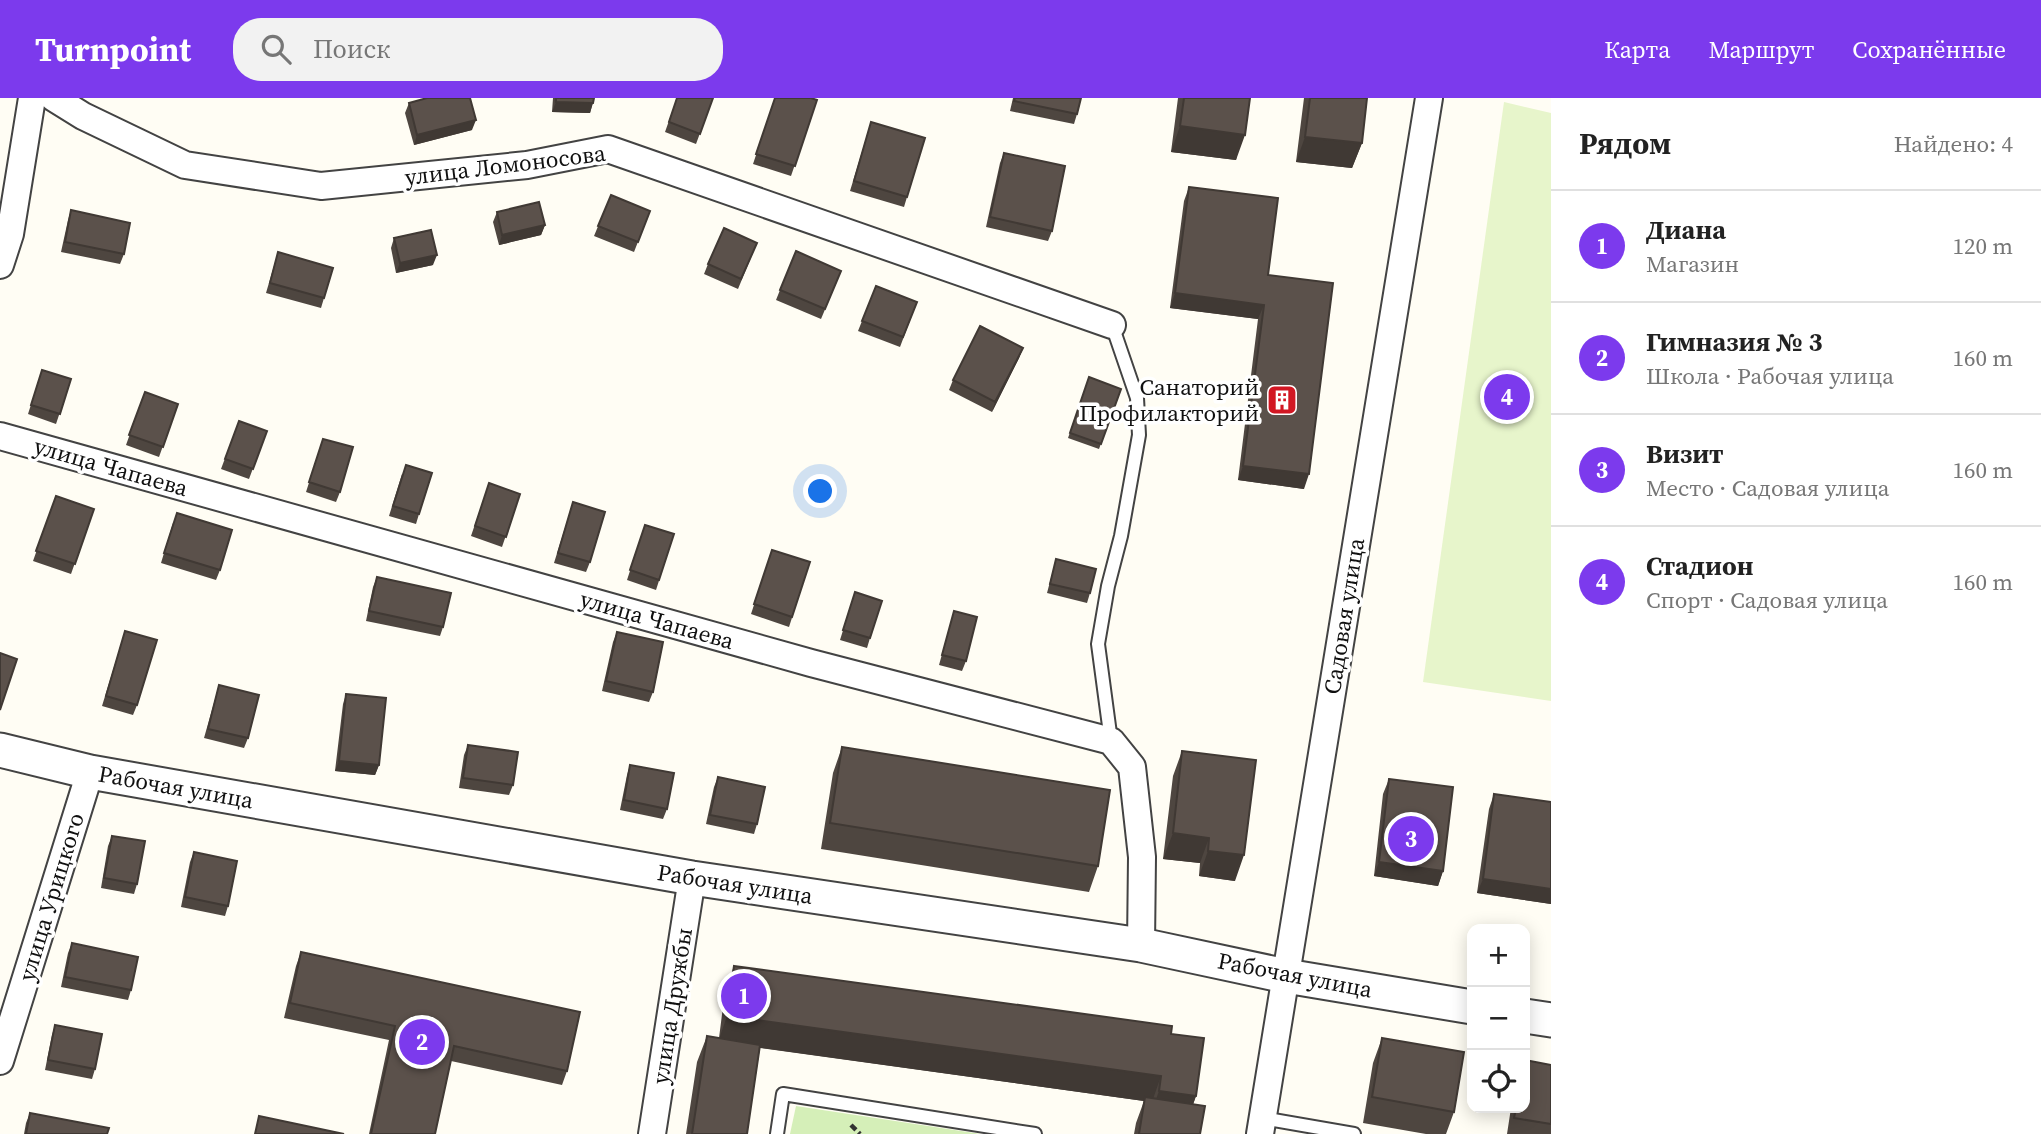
<!DOCTYPE html>
<html lang="ru">
<meta charset="utf-8">
<style>
:root{--surface:#fff;--page:#f2f2f2;--text:#222;--muted:#767676;--line:#e0e0e0;--accent:#7c3aed}
body{margin:0;font-family:"Source Serif 4",serif;background:var(--page);color:var(--text)}
.controls{position:absolute;right:21px;bottom:21px;display:grid;overflow:hidden;border-radius:14px;box-shadow:0 4px 18px #0003}
.controls button{width:63px;height:63px;display:grid;place-items:center;padding:0;border:0;border-bottom:2px solid var(--line);background:var(--surface);color:var(--text);font:35px sans-serif}
.you{position:absolute;left:821px;top:394px;width:24px;height:24px;margin:-18px;border:5px solid #fff;border-radius:50%;background:#1a73e8;box-shadow:0 0 0 10px #1a73e833}
.badge{display:grid;place-items:center;width:46px;height:46px;border-radius:50%;background:var(--accent);color:#fff;font-size:23px;font-weight:700}
.pin{position:absolute;translate:-50% -50%;border:4px solid #fff;box-shadow:0 2px 7px #0006}
.list{margin:0;padding:0;list-style:none}
h2{display:flex;justify-content:space-between;align-items:center;height:91px;margin:0;padding:0 28px;font-size:30px}
h2 small{font-size:23px;font-weight:400;color:var(--muted)}
.list li{display:grid;grid-template-columns:46px 1fr auto;gap:21px;align-items:center;box-sizing:border-box;height:112px;padding:0 28px;border-top:2px solid var(--line)}
.list b{display:block;font-size:26px;white-space:nowrap}
.list p{margin:0;font-size:23px;white-space:nowrap;color:var(--muted)}
.list em{font-size:23px;font-style:normal;color:var(--muted)}
.icon{flex:none;width:38px;height:38px;fill:none;stroke:currentColor;stroke-width:2;stroke-linecap:round;stroke-linejoin:round}
.map{position:relative;flex:none;width:1551px;height:1036px;overflow:hidden}
header{display:flex;align-items:center;gap:42px;box-sizing:border-box;height:98px;padding:0 35px;background:var(--accent);color:#fff}
header strong{font-size:33px}
nav{display:flex;gap:38px;margin-inline-start:auto;font-size:24px}
.search{width:490px;height:63px;background:var(--page);display:flex;align-items:center;gap:18px;box-sizing:border-box;padding:0 24px;border-radius:28px;color:var(--muted);font-size:26px}
main{display:flex}
aside{flex:1;background:var(--surface)}
.map>svg:first-child{display:block}
</style>
<header>
<strong>Turnpoint</strong>
<div class="search"><svg class="icon" aria-label="search" viewBox="0 0 24 24"><circle cx="10" cy="10" r="6"/><path d="M15 15l6 6"/></svg>Поиск</div>
<nav><a>Карта</a><a>Маршрут</a><a>Сохранённые</a></nav>
</header>
<main>
<div class="map">
<svg width="1551" height="1036" viewBox="0 0 1551 1036">
<rect width="100%" height="100%" fill="#fffdf4"/>
<path fill="#d5efb8" d="M796 1008 981 1036H790Z"/>
<path fill="#e7f5cb" d="M1504 4 1551 15V603L1423 584Z"/>
<g fill="none" stroke-linecap="round" stroke-linejoin="round">
<g stroke="#434343" stroke-width="16">
<path id="service" d="M1111 643 1098 546 1108 488 1121 438 1139 337 1137 300 1112 227
M1262 1020 1354 1036
M777 1036 783 996 1035 1036"/>
</g>
<g stroke="#434343" stroke-width="30">
<path id="minor" d="M54 0 83 18 185 67 321 88 527 67 608 51 1112 227
M0 167 10 136 32 0
M0 338 811 565 1111 643 1132 669 1142 759 1141 847
M0 963 90 674
M652 1036 692 780
M1260 1036 1429 0"/>
</g>
<g stroke="#434343" stroke-width="37">
<path id="tertiary" d="M0 652 90 674 692 780 1141 847 1286 878 1472 909
M1525 918 1551 922"/>
</g>
<path stroke="#323232" stroke-width="4.5" stroke-dasharray="7 3.5" stroke-linecap="butt" d="M851 1027 860 1036"/>
<use href="#service" stroke="#fff" stroke-width="12"/>
<use href="#minor" stroke="#fff" stroke-width="26"/>
<use href="#tertiary" stroke="#fff" stroke-width="33"/>
</g>
<path fill="#4e4640" d="M553 0H594L590 15 552 14Z
M677 0H713L696 46 665 34Z
M775 0 817 2 791 78 753 66Z
M1013 0H1081L1077 16 1074 26 1010 13Z
M1178 0H1250L1236 62 1171 54Z
M1304 0H1367L1362 45 1352 70 1296 64Z
M409 5 472 32 414 47 405 15Z
M871 24 907 99 904 109 850 93Z
M1004 55 1052 133 1048 143 986 129 1000 65Z
M1189 89 1268 177 1304 391 1238 382 1258 221 1170 210 1184 103Z
M611 97 650 113 634 154 594 138Z
M71 112 124 156 120 166 61 154 68 122Z
M497 114 545 127 541 137 499 147 493 124Z
M394 140 433 167 396 175 391 150Z
M757 145 738 191 704 176 708 166Z
M278 154 324 200 321 210 266 195Z
M837 183 821 221 776 202 780 192Z
M917 204 900 249 858 233 862 223Z
M1023 250 1019 260 992 314 949 292 953 282Z
M42 272 71 281 56 326 28 316Z
M1089 279 1121 291 1099 351 1068 340Z
M145 294 178 306 159 359 126 347Z
M239 323 267 333 249 381 221 371Z
M323 341 340 394 336 404 306 394Z
M402 376 419 416 416 426 389 418Z
M489 385 520 396 502 449 471 438Z
M56 398 94 411 71 476 33 463Z
M573 404 590 464 586 474 554 465Z
M173 425 220 472 216 482 161 465Z
M645 427 674 436 656 492 627 482Z
M772 452 810 464 789 529 751 516Z
M1056 461 1090 495 1087 505 1047 495Z
M377 479 443 529 440 538 366 523 373 489Z
M855 494 870 540 867 550 840 542Z
M954 513 966 563 962 573 939 567Z
M125 533 137 607 133 617 102 608Z
M617 534 653 594 649 604 602 593 613 544Z
M219 587 248 640 244 650 204 640Z
M346 596 379 667 375 677 335 673 343 606Z
M468 647 513 687 509 697 459 690 464 657Z
M842 649 1098 768 1089 794 821 751 833 675Z
M1182 653 1235 783 1199 778 1200 765 1163 761 1173 678Z
M630 667 667 711 663 721 620 712 627 677Z
M718 679 757 726 754 736 706 726 714 689Z
M1389 681 1443 773 1438 788 1374 778 1383 696Z
M1494 696 1551 704V806L1477 795 1489 711Z
M112 738 137 786 134 796 101 790 108 748Z
M194 754 228 808 225 818 181 809 190 764Z
M72 845 131 892 128 902 61 889 68 855Z
M301 854 567 973 562 987 451 963 435 1036H369L389 942 284 920 296 868Z
M734 868 1171 936 1196 998 1193 1006 1200 1036H1134L1136 1025 1144 1003 760 950 747 1036H686L697 964 707 938 719 940 725 893Z
M55 927 95 971 92 981 45 972 52 937Z
M1382 940 1454 1014 1446 1036H1426L1363 1025 1373 965Z
M1551 967V1036H1507L1511 1010H1525Z
M30 1015 107 1036H24L26 1025Z"/>
<path fill="#403934" d="M556 4 593 5 590 15 552 14Z
M476 22 472 32 414 47 417 37Z
M1180 28 1245 37 1236 62 1171 54Z
M1305 39 1362 45 1352 70 1296 64Z
M545 127 541 137 499 147 502 137Z
M437 157 433 167 396 175 400 165Z
M1175 195 1264 207 1258 221 1170 210Z
M1023 250 1019 260 992 314 995 304Z
M1243 368 1309 376 1304 391 1238 382Z
M339 663 379 667 375 677 335 673Z
M1173 735 1209 740 1200 765 1163 761Z
M1208 753 1244 757 1235 783 1199 778Z
M1379 764 1443 773 1438 788 1374 778Z
M1483 781 1551 791V806L1477 795Z
M727 918 1161 978 1152 1004 1145 999 1144 1003 718 944Z
M1159 993 1196 998 1187 1024 1150 1018Z"/>
<path fill="#5b514b" stroke="#403934" stroke-width="2" d="M427 0H470L476 22 417 37 409 5Z
M556 0H594L593 5 556 4Z
M677 0H713L700 36 669 24Z
M775 0H811L817 2 795 68 756 56Z
M1015 0H1081L1077 16 1014 3Z
M1184 0H1250L1245 37 1180 28Z
M1310 0H1367L1362 45 1305 39Z
M871 24 925 40 907 99 854 83Z
M1004 55 1065 68 1052 133 990 119Z
M1189 89 1278 100 1268 177 1333 185 1309 376 1243 368 1264 207 1175 195Z
M611 97 650 113 638 144 598 128Z
M539 104 545 127 502 137 497 114Z
M71 112 130 125 124 156 65 144Z
M724 130 757 145 741 181 708 166Z
M431 132 437 157 400 165 394 140Z
M796 153 841 173 825 211 780 192Z
M278 154 333 170 324 200 270 185Z
M876 188 917 204 903 239 862 223Z
M980 228 1023 250 995 304 953 282Z
M42 272 71 281 60 316 31 307Z
M1089 279 1121 291 1101 346 1070 335Z
M145 294 178 306 163 349 129 337Z
M239 323 267 333 253 371 225 361Z
M323 341 353 349 340 394 309 384Z
M406 367 432 375 419 416 393 408Z
M489 385 520 396 506 439 475 428Z
M56 398 94 411 75 466 36 453Z
M573 404 605 414 590 464 558 455Z
M177 415 232 432 220 472 164 455Z
M645 427 674 436 659 482 630 472Z
M772 452 810 464 792 519 754 506Z
M1056 461 1096 471 1090 495 1050 486Z
M377 479 451 495 443 529 369 513Z
M855 494 882 503 870 540 843 532Z
M954 513 977 519 966 563 942 557Z
M125 533 157 542 137 607 106 598Z
M617 534 663 544 653 594 606 583Z
M0 555 17 561 0 612Z
M219 587 259 597 248 640 208 631Z
M346 596 386 600 379 667 339 663Z
M468 647 518 654 513 687 463 680Z
M842 649 1110 692 1098 768 830 725Z
M1182 653 1256 662 1244 757 1208 753 1209 740 1173 735Z
M630 667 674 675 667 711 624 702Z
M718 679 765 689 757 726 710 717Z
M1389 681 1453 689 1443 773 1379 764Z
M1494 696 1551 704V791L1483 781Z
M112 738 145 743 137 786 104 780Z
M194 754 237 763 228 808 185 799Z
M72 845 138 859 131 892 65 879Z
M301 854 580 914 567 973 454 948 435 1036H371L395 928 290 905Z
M734 868 1172 928 1171 936 1204 940 1196 998 1159 993 1161 978 727 918Z
M55 927 102 936 95 971 48 962Z
M707 938 760 947 747 1036H692Z
M1382 940 1464 954 1454 1014 1372 999Z
M1525 962 1551 967V1026L1514 1020 1516 1010H1525Z
M1145 999 1205 1008 1200 1036H1139Z
M30 1015 109 1030 107 1036H26Z
M259 1018 344 1036H255Z"/>
<defs>
<g id="building-square" transform="scale(1.575)"><rect x="-9" y="-9" width="18" height="18" rx="4" fill="#d21723" stroke="#fff"/><path d="M-4-6H4V6H1V3H-1V6H-4ZM-2.5-4.3h1.7v1.8h-1.7ZM.8-4.3h1.7v1.8H.8ZM-2.5-1h1.7V.8h-1.7ZM.8-1h1.7V.8H.8Z" fill="#fff"/></g>
</defs>
<g fill-rule="evenodd">
<use href="#building-square" x="1282" y="302"/>
</g>
<g text-anchor="middle" stroke-width="7" stroke-linejoin="round" paint-order="stroke">
<g font-size="23" fill="#101010" stroke="#fff">
<text transform="translate(505 67) rotate(-7)" y="8">улица Ломоносова</text>
<text transform="translate(111 369) rotate(16)" y="8">улица Чапаева</text>
<text transform="translate(1344 518) rotate(-81)" y="8">Садовая улица</text>
<text transform="translate(657 522) rotate(16)" y="8">улица Чапаева</text>
<text transform="translate(176 689) rotate(10)" y="8">Рабочая улица</text>
<text transform="translate(735 786) rotate(9)" y="8">Рабочая улица</text>
<text transform="translate(51 799) rotate(-73)" y="8">улица Урицкого</text>
<text transform="translate(1295 877) rotate(11)" y="8">Рабочая улица</text>
<text transform="translate(672 908) rotate(-81)" y="8">улица Дружбы</text>
</g>
<g font-size="23" fill="#101010" stroke="#fff" text-anchor="end">
<text x="1259" y="297">Санаторий<tspan x="1259" dy="26">Профилакторий</tspan></text>
</g>
</g>
</svg>
<div class="controls">
<button>+</button>
<button>−</button>
<button><svg class="icon" aria-label="locate" viewBox="0 0 24 24"><circle cx="12" cy="12" r="6"/><path d="M12 2v4M12 18v4M2 12h4M18 12h4"/></svg></button>
</div>
<div class="you"></div>
<div class="pin badge" style="left:744px;top:898px">1</div>
<div class="pin badge" style="left:422px;top:944px">2</div>
<div class="pin badge" style="left:1411px;top:741px">3</div>
<div class="pin badge" style="left:1507px;top:299px">4</div>
</div>
<aside>
<h2>Рядом<small>Найдено: 4</small></h2>
<ul class="list">
<li><span class="badge">1</span><div><b>Диана</b><p>Магазин</p></div><em>120 m</em></li>
<li><span class="badge">2</span><div><b>Гимназия № 3</b><p>Школа · Рабочая улица</p></div><em>160 m</em></li>
<li><span class="badge">3</span><div><b>Визит</b><p>Место · Садовая улица</p></div><em>160 m</em></li>
<li><span class="badge">4</span><div><b>Стадион</b><p>Спорт · Садовая улица</p></div><em>160 m</em></li>
</ul>
</aside>
</main>
